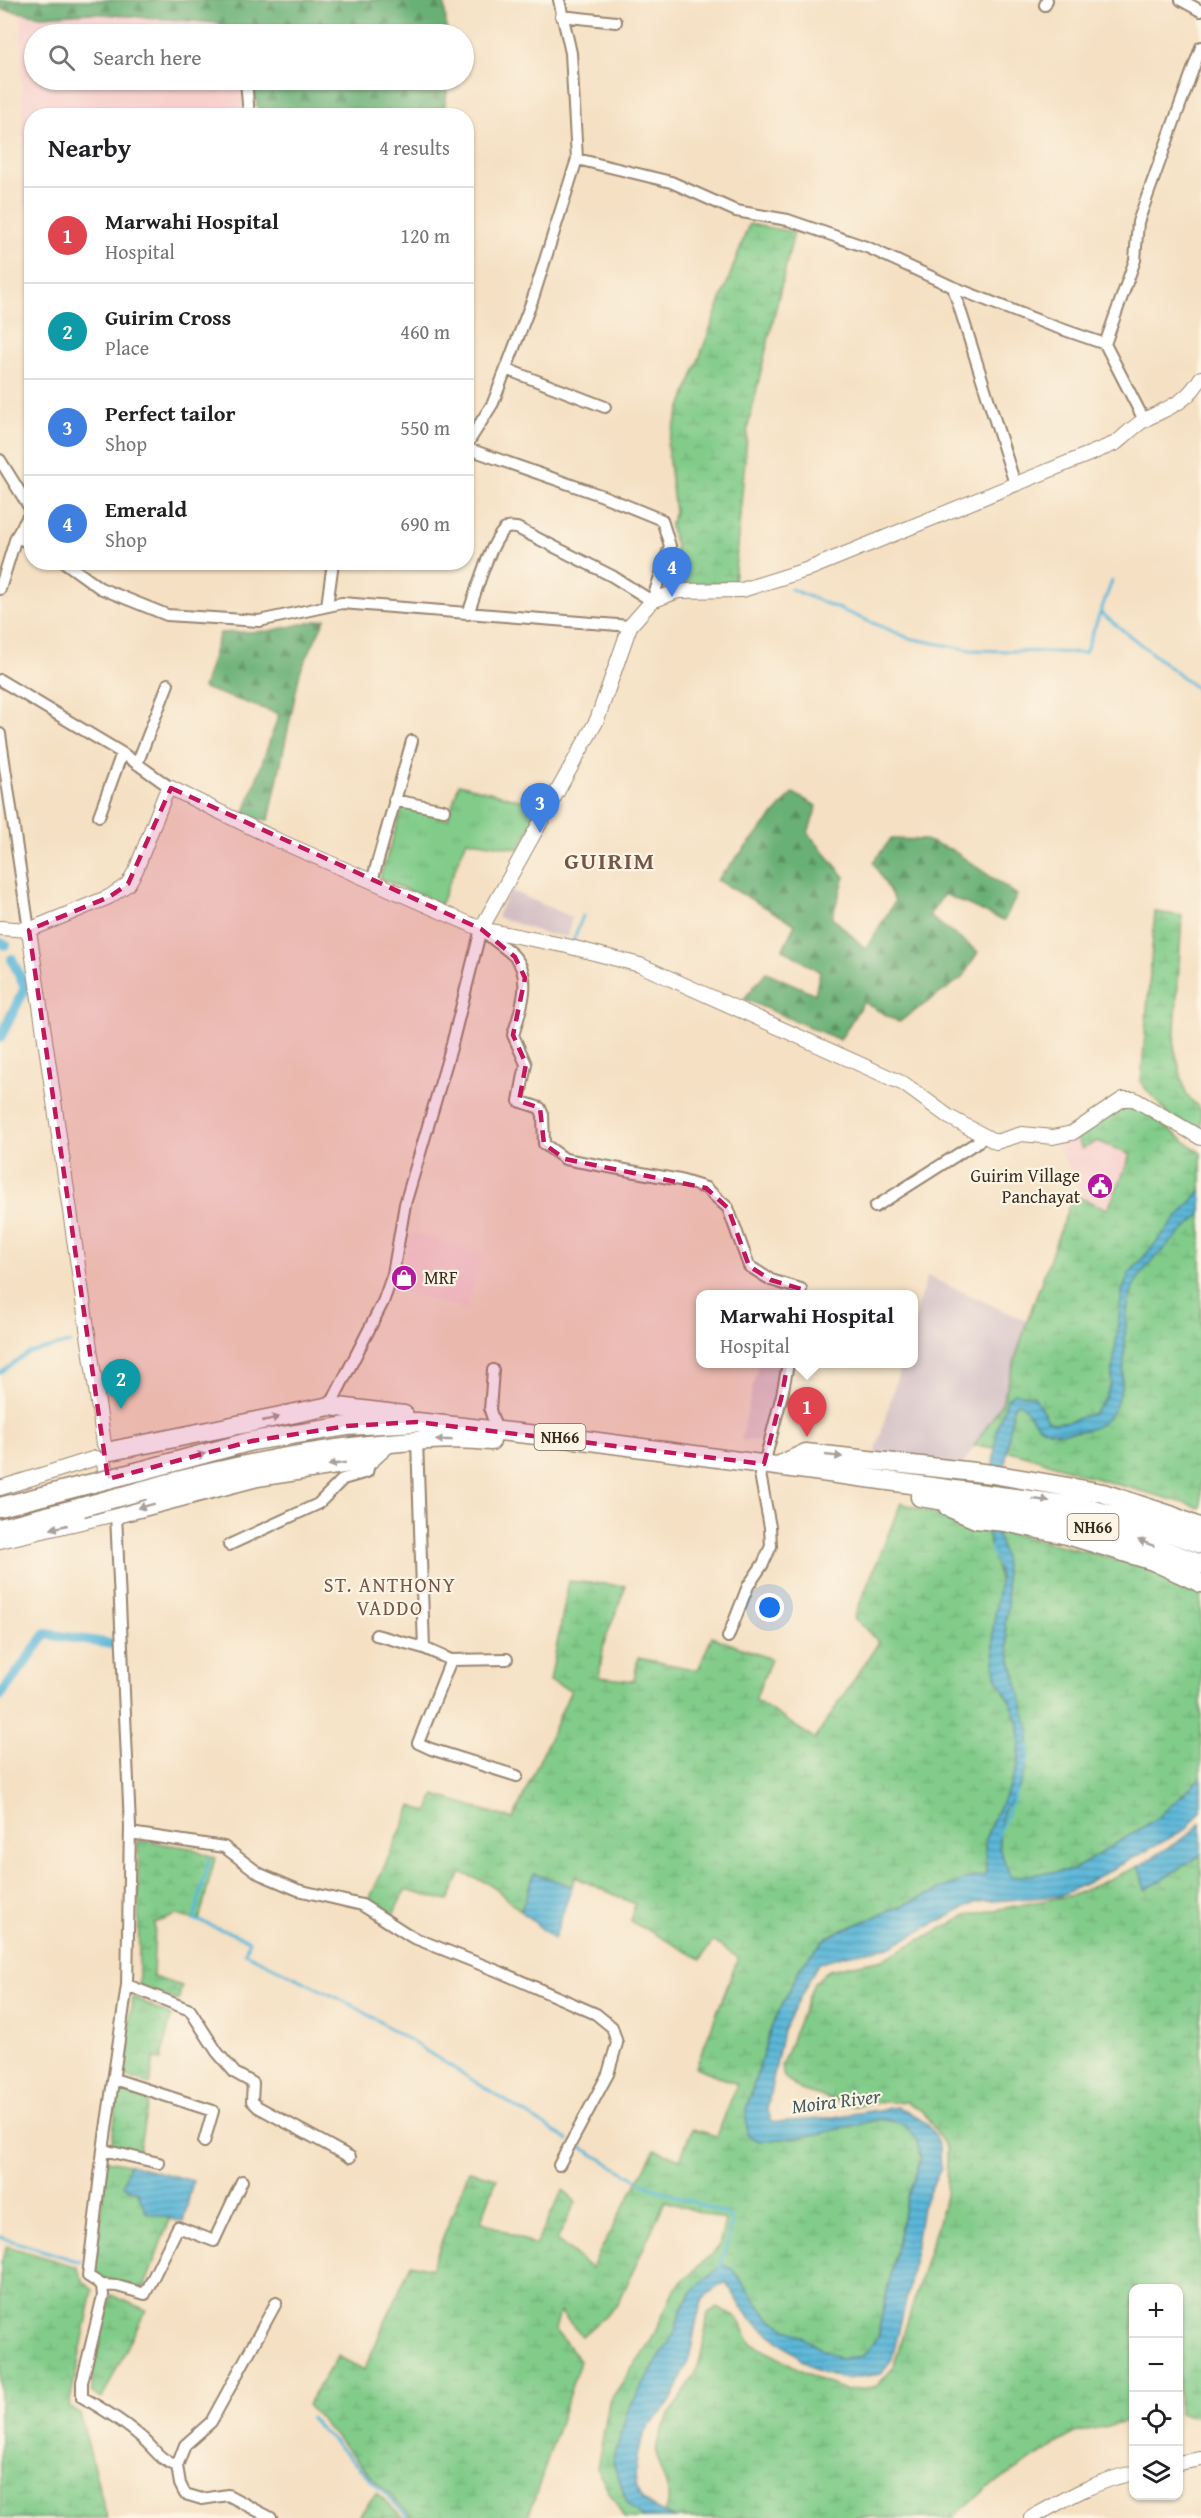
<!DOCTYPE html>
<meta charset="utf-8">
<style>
:root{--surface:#fff;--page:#f2f2f2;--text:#202124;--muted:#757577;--line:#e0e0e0;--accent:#ea580c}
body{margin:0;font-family:"Gentium Book Plus",serif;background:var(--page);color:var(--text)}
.controls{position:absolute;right:18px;bottom:18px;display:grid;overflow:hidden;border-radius:12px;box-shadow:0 2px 4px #0004}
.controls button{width:54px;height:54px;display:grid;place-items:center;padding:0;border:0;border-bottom:2px solid var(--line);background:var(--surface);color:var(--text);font:30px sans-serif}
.you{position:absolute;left:770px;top:1608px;width:21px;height:21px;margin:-15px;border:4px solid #fff;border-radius:50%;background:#1a73e8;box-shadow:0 0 0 9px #1a73e833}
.badge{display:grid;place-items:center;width:39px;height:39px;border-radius:50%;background:var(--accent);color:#fff;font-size:20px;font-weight:700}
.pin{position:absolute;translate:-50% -50px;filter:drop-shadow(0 2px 3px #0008)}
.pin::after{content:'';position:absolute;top:32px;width:21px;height:18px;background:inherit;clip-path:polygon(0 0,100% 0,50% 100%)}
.popup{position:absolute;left:696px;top:1290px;width:222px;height:78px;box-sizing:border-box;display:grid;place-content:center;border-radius:12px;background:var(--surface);filter:drop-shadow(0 2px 4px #0005);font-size:20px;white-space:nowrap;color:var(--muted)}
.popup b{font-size:22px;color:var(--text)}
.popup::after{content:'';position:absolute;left:50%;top:100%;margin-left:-12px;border:12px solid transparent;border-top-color:var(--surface)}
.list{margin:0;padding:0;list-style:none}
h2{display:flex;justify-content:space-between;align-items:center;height:78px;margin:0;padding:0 24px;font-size:26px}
h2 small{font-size:20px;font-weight:400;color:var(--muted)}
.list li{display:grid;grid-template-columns:39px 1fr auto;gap:18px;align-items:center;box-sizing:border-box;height:96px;padding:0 24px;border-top:2px solid var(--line)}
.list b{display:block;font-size:22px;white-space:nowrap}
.list p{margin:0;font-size:20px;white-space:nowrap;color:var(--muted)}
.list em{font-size:20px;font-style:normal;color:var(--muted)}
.icon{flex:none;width:33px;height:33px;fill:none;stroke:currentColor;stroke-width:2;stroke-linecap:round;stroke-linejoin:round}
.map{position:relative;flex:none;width:1201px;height:2518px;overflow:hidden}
.search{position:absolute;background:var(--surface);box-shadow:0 2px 4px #0004;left:24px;top:24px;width:450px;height:66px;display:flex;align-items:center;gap:15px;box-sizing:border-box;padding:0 21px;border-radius:33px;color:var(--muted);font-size:22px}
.panel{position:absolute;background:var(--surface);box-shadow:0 2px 4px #0004;left:24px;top:108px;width:450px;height:462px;border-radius:24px}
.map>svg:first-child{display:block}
</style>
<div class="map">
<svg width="1201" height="2518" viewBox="0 0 1201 2518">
<defs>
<pattern id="grass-tufts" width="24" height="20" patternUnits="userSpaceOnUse" patternTransform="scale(1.5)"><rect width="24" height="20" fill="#82cc8a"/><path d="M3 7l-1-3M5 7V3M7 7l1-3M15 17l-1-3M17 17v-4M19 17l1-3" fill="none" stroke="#71af77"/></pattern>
<pattern id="forest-firs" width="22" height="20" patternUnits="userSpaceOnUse" patternTransform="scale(1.5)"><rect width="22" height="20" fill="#69b076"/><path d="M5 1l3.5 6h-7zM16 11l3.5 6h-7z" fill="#588f60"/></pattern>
<pattern id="wetland-marsh" width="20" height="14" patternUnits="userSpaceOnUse" patternTransform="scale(1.5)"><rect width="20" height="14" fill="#82cc8a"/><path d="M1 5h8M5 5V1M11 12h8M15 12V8" fill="none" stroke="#71af77"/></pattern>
<pattern id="water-rules" width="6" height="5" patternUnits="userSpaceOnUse" patternTransform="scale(1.5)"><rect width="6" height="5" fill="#5bb7d9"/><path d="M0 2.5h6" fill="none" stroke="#4c95af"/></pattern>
</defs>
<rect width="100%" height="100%" fill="#fcf5e5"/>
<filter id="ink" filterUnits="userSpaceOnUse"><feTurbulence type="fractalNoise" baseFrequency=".0167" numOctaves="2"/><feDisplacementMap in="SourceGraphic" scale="12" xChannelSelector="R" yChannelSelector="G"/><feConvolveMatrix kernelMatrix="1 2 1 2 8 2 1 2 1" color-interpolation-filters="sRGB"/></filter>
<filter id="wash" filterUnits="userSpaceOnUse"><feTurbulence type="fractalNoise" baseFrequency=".008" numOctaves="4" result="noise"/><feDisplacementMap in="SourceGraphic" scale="24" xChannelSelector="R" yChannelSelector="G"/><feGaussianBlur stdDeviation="1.35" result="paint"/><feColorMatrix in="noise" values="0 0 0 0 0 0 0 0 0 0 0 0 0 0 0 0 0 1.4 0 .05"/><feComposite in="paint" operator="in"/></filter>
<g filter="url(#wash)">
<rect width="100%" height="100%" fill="#f5e0c3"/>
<path fill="#f7d0ce" d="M21 7H174L237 25 238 34H34V80H241L243 115 32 116 31 208 23 205Z
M1076 1137 1098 1141 1131 1155 1108 1209 1073 1195 1077 1182 1056 1146Z
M411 1232 483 1254 466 1309 395 1290Z"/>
<path fill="#d2bec4" d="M509 890 572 917 568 937 546 934 497 917Z
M927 1276 1027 1321 1002 1403 960 1469 874 1457 901 1364H914V1323Z
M758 1364H785L763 1441 741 1440Z"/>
<path fill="url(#grass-tufts)" stroke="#5e7b54" stroke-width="1.5" d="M459 784 542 806 519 849 467 840 440 905 380 878 403 806 448 819Z"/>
<path fill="url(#forest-firs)" stroke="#526d4a" stroke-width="1.5" d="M0 0H444L447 34H231L217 23 90 13 42 16 0 9Z
M252 80H449L443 116 259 115Z
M325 619 300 672 269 820 243 818 279 714 203 688 220 633 269 631Z
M793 793 817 806 808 833 845 877 832 917 866 949 895 901 873 862 891 839 925 840 952 850 1017 895 1004 921 944 894 929 916 978 952 962 978 899 1022 863 1002 840 1040 744 999 766 972 815 994 820 972 783 949 795 924 717 880Z"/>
<path fill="url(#wetland-marsh)" stroke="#5e7b54" stroke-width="1.5" d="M749 224 794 232 748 426 734 582 664 586 676 547 670 526 675 512 667 445Z
M1155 912 1182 916 1174 1047 1186 1094 1201 1110V1133L1168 1115 1141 1083Z
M1130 1106 1144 1111 1201 1153V1508C1161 1496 1121 1486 1081 1474 1046 1463 1012 1447 974 1446L1002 1403 1027 1321 1073 1195 1108 1209 1131 1155 1098 1141 1082 1149 1076 1137 1107 1114Z
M901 1503 986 1530 1000 1581 993 1629 996 1676 1012 1705 1019 1725 1020 1742 1018 1765 1010 1787 994 1817 985 1839 986 1875 963 1880 827 1937 801 1966 771 2028 746 2110 760 2141 809 2136 881 2119 904 2124 917 2141 921 2159 907 2199 877 2338 863 2356 840 2359 768 2317 732 2269 723 2265C699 2282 680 2299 676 2330L613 2462 627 2502 644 2518H624L597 2470 609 2402 652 2339 675 2288 719 2247 725 2220 665 2201 618 2304 582 2336 560 2312 555 2329 580 2361 528 2518H413L369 2474 307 2405 338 2356 364 2370 411 2264 431 2269 469 2171 497 2178 481 2221 535 2245 563 2190 576 2202 557 2240 591 2268 655 2149 680 2159 692 2129 717 2136 737 2084 696 2067 738 1958 713 1941 701 1959 630 1921 635 1904 575 1877 572 1886 534 1874 521 1911 490 1884 461 1873 448 1901 405 1890 391 1919 368 1902 412 1806 427 1812 435 1795 513 1819 571 1690 550 1681 569 1581 626 1586 604 1643 599 1677 634 1681 638 1658 698 1670 712 1637 771 1659 755 1700 815 1739 879 1642 854 1618Z
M996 1530 1142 1565 1201 1591V1777L1158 1818 1073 1870 1010 1877 999 1848V1828L1004 1810 1021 1784 1030 1732 1009 1653 1005 1624 1008 1607Z
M138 1840 191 1848 215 1858 199 1921 177 1915 155 1923 153 1977 182 1986 178 2001 139 1985Z
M1201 1855V2417L1179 2414 1178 2288H1134L1133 2421 1074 2433 989 2487 952 2518H676L665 2513C677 2487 652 2467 657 2446 663 2416 686 2395 697 2368 704 2351 705 2330 708 2313L718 2307 737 2318 752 2344 822 2381 847 2391 877 2386 893 2368 946 2196 947 2149 923 2111 906 2102H880L854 2106 801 2090 784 2077 781 2066 814 1983 829 1970 883 1959 968 1915 1073 1895 1139 1866 1145 1890Z
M133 1997 171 2016 161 2060 154 2058 150 2085 120 2073Z
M119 2086 149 2098 138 2155 111 2149Z
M107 2160 129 2164 124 2186 138 2192 146 2212 170 2218 144 2289 94 2276Z
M7 2246 77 2267 83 2281 93 2290 69 2407 80 2414 107 2518H0V2262Z
M111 2295 146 2310 102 2398 92 2393 93 2366Z
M376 2493 403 2518H358Z"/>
<path fill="url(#water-rules)" stroke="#4b707c" stroke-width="1.5" d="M1201 1190V1214C1182 1233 1147 1261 1135 1284 1112 1327 1145 1420 1082 1431 1065 1433 1048 1436 1035 1422 1030 1417 1027 1409 1021 1404L1017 1403 1013 1407 996 1530 1004 1557 1008 1607 1005 1624 1009 1653 1030 1732 1026 1768 1021 1784 1004 1810 999 1828V1848L1011 1877 1073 1870 1158 1818 1201 1777V1811L1186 1829 1093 1880 1059 1896 977 1902 889 1947 845 1955 821 1962 817 1965 783 2031 767 2108 771 2120 776 2122 821 2119 896 2107 907 2111 927 2124 936 2137 940 2149 941 2168 922 2207 909 2288 892 2359 881 2374 845 2379 816 2370 749 2318 726 2282C718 2287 706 2293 702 2302 693 2323 695 2347 685 2369 681 2380 676 2392 670 2402 664 2412 655 2418 648 2427 639 2440 633 2468 636 2484 640 2506 658 2510 676 2518H644L627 2502 613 2462 627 2412 676 2330C680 2299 699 2282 723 2265L732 2269 768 2317 840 2359 863 2356 877 2338 907 2199 921 2159 917 2141 904 2124 881 2119 809 2136 760 2141 747 2135 746 2110 771 2028 801 1966 827 1937 963 1880 986 1875 985 1840 994 1817 1010 1787 1018 1765 1020 1742 1019 1725 1012 1705 996 1676 993 1629 1000 1580 997 1561 986 1530 997 1429 1007 1399 1014 1393 1034 1396 1048 1420 1054 1423 1070 1421 1094 1413 1104 1400 1111 1384 1122 1292 1129 1274Z
M1201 1823V1855L1145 1890 1139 1866 1187 1836Z
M534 1874 572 1886 554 1939 521 1911Z
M129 2164 193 2181 183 2222 146 2212 138 2192 123 2186Z"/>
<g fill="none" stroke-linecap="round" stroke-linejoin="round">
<path stroke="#5bb7d9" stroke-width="3" d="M791 589 909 638 970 650 1085 653 1112 581
M1101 613 1201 692
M572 943 583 916
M0 1373 28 1353 70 1343
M992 1546V1551L998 1565
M1026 1765 1029 1757 1028 1746
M998 1835 1016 1791
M209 1860 194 1919 249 1940 245 1953 356 2007 568 2140
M574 2143 644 2184 728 2215 732 2224 720 2269
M0 2237 80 2262
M310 2418 409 2518"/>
<path stroke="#5bb7d9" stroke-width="10" d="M0 943 6 945
M0 1038 25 988 12 959
M0 1696 46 1634 112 1644"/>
</g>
</g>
<g filter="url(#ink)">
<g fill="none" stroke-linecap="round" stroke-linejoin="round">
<g stroke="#988570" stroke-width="14">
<path id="street" d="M1181 0 1201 11
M1045 5 1047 0
M561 16 616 22
M246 80 249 116
M577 159 671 182 736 211 788 220 869 248 953 287 1047 324 1105 344 1144 420
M953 287 1015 484
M1105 344 1135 260 1138 222 1201 47
M506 369 605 407
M466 446 493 403 533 298 577 159 571 53 559 0
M466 448 603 496 662 520 670 546 652 601 612 576 517 528C512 528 508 526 504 530 489 545 476 592 468 614
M0 460 31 510
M16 537 32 544
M64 562 100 588 167 615 259 621 342 603 630 626
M0 589 16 537 32 510
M327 606 333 562
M0 680 122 753 171 788
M0 734 29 930
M137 764 168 684
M394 800 444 810
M99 816 122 753
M372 881 412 741
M875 1207 985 1137
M493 1370 490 1410 497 1431
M330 1406 383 1302 393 1274 405 1204 451 1048 481 929C491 939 504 946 514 956 534 977 520 1012 513 1035L526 1064 519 1101 540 1108 543 1115 544 1144 565 1159 680 1180 706 1188 728 1208 749 1266 771 1280 801 1289 800 1294
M764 1464 782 1395 788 1364
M116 1514 130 1826 127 1985 103 2150 88 2276 102 2285 103 2296 82 2382V2397C103 2409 123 2421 141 2437 155 2449 158 2459 177 2466
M229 1545 318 1504 343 1479 367 1472 371 1458
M376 1635 424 1648 417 1440
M728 1637 748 1586 763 1564 771 1546 770 1527 760 1474
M424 1648 451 1660 507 1659
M451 1660 418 1743 431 1749 517 1776
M130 1833 224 1847 260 1874 298 1890 362 1905 412 1937 500 1972 596 2014 612 2027 617 2043 608 2074 559 2165
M127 1985 190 2010 217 2052 235 2073 253 2083 252 2101 258 2107 350 2157
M114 2079 213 2111 204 2142
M103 2150 159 2163
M102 2285 117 2286 145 2294 178 2227 214 2241 242 2181
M271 2518 228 2495 202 2499 185 2494 180 2484 177 2466 185 2445 211 2422 276 2303"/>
</g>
<g stroke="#988570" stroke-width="16">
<path id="secondary" d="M0 928 29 930 109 897 128 884 136 870 165 795 171 788 275 839 481 929 567 946 640 965 904 1084 949 1117 996 1142 1022 1134 1053 1137 1072 1133 1123 1099H1134L1201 1138
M481 929 597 720 630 626 652 601 678 591 742 590 806 570 1116 443C1126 435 1135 425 1146 419 1171 406 1185 404 1201 378
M29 930 104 1444
M103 1461 110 1488
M0 1488 96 1458
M0 1541 116 1514 114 1507
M1178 2463 1201 2459
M1031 2518C1063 2500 1097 2480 1134 2473"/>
</g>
<g stroke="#988570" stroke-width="21">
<path id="highway" d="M111 1451 330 1406 404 1415
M778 1466 806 1453 992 1474 1103 1493 1170 1515 1201 1528
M140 1471 252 1441 347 1426 417 1422 583 1440 1082 1507 1136 1521 1201 1544
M144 1490C218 1469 291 1454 368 1445 409 1441 450 1437 491 1441
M920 1497 1080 1523 1129 1537 1201 1564
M0 1507 77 1487
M948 1507 976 1519 1005 1522 1067 1535 1153 1561 1201 1583
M116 1514 257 1477 369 1460 388 1443
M0 1528 82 1507"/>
</g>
<use href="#street" stroke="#fff" stroke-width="10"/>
<use href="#secondary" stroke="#fff" stroke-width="14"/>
<use href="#highway" stroke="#fff" stroke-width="18"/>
<g stroke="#988570" stroke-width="21" stroke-linecap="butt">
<path id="highway-bridge" d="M77 1487 140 1471
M82 1507 144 1490"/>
</g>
<use href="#highway-bridge" stroke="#fff" stroke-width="18"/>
</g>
<defs><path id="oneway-solid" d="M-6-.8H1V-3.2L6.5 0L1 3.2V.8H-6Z" transform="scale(1.5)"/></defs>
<g fill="#a79f9a">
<use href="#oneway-solid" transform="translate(271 1419) rotate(-13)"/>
<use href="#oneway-solid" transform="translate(444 1440) rotate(-180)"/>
<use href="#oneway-solid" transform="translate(197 1456) rotate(-15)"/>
<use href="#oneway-solid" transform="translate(834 1456) rotate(6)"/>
<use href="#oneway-solid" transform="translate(337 1464) rotate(171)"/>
<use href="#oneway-solid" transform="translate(1041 1500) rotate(8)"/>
<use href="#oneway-solid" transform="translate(146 1506) rotate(165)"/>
<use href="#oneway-solid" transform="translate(59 1527) rotate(167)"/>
<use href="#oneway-solid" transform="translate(1146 1543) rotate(-159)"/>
</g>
</g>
<path fill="#c2185b" fill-opacity="0.2" stroke="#c2185b" stroke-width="4.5" stroke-dasharray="12 8" stroke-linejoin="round" d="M171 788 481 929 515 957 525 978 513 1035 526 1064 519 1101 540 1108 544 1144 565 1159 706 1188 728 1208 749 1266 771 1280 801 1289 782 1395 764 1464 417 1422 347 1426 252 1441 108 1479 29 930 109 897 128 884Z"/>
<defs>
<g id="civic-disc" transform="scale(1.35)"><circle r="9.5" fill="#b5179e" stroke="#fcf5e5"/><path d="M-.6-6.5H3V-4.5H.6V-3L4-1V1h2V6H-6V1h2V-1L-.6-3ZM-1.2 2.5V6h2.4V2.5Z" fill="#fff"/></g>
<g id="shop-disc" transform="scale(1.35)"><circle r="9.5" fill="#b5179e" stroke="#fcf5e5"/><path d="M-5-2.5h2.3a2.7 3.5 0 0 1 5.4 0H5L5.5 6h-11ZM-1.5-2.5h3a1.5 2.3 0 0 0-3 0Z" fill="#fff"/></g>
</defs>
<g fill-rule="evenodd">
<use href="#civic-disc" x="1100" y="1186"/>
<use href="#shop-disc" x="404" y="1278"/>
</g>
<g text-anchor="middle" stroke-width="4.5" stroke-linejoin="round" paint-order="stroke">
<g fill="#fcf5e5" stroke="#75675a" stroke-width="1.5">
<rect x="534.5" y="1424" width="51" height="26" rx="4.5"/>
<rect x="1067.5" y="1514" width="51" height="26" rx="4.5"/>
</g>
<g font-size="16" font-weight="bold" fill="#3b2a1e">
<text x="560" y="1443">NH66</text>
<text x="1093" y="1533">NH66</text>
</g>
<g font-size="18" fill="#3b2a1e" stroke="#fcf5e5" text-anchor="end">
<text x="1080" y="1182">Guirim Village<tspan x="1080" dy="21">Panchayat</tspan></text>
<text x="424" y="1284" text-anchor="start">MRF</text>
</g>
<g font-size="20" letter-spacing="1.5" fill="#77554b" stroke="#fcf5e5">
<text x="390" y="1592">ST. ANTHONY<tspan x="390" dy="23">VADDO</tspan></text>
</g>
<g font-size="20" font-style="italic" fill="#465b5f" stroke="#fcf5e5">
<text transform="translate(836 2101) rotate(-7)" y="7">Moira River</text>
</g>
<g font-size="24" font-weight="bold" letter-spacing="1.5" fill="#77554b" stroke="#fcf5e5">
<text x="610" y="869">GUIRIM</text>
</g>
</g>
</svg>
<div class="controls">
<button>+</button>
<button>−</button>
<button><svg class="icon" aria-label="locate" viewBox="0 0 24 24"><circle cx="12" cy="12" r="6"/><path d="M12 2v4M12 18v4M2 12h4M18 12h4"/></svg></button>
<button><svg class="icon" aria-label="layers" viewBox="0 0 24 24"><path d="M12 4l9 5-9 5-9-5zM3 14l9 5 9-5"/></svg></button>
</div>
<div class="you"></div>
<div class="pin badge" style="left:807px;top:1437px;background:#e0444e">1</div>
<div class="popup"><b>Marwahi Hospital</b>Hospital</div>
<div class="pin badge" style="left:121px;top:1409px;background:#0f9aa8">2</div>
<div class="pin badge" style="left:540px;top:833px;background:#3f7fe0">3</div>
<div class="pin badge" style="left:672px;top:597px;background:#3f7fe0">4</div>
<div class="search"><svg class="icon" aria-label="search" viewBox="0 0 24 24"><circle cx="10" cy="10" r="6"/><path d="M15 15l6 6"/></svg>Search here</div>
<section class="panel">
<h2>Nearby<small>4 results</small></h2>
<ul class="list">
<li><span class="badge" style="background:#e0444e">1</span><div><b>Marwahi Hospital</b><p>Hospital</p></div><em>120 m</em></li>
<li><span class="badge" style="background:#0f9aa8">2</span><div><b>Guirim Cross</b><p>Place</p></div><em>460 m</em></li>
<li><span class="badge" style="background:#3f7fe0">3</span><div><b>Perfect tailor</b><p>Shop</p></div><em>550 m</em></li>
<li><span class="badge" style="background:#3f7fe0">4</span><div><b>Emerald</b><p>Shop</p></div><em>690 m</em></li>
</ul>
</section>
</div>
